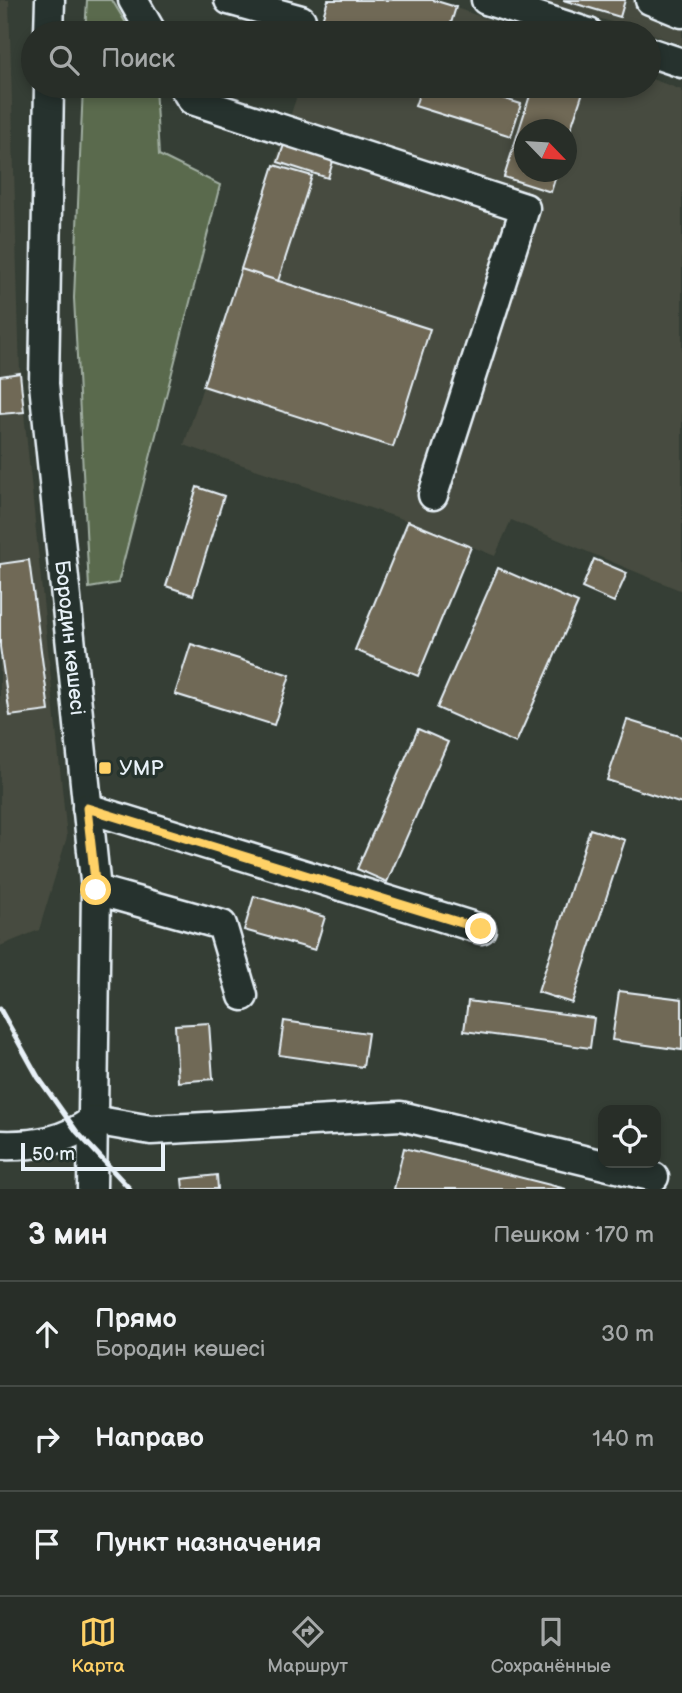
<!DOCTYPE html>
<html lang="ru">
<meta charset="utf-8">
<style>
:root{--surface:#282e28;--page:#343a34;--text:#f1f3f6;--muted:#a5a8a8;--line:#444a45;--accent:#ffd166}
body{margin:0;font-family:"Balsamiq Sans",sans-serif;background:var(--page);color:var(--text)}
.controls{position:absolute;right:21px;bottom:21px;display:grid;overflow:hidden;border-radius:14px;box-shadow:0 4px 10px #0003}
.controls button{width:63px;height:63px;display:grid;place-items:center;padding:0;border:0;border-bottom:2px solid var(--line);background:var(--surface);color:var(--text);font:35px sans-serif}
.compass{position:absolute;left:514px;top:119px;width:63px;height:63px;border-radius:50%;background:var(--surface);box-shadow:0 4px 10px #0003;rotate:115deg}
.scale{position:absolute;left:21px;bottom:18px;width:144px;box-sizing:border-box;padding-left:7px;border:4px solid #e8f1f8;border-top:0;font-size:19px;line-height:24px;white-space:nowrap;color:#e8f1f8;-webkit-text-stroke:5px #26332d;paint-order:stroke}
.stop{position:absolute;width:21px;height:21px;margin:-16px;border:5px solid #ffd166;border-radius:50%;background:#fff}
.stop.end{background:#ffd166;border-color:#fff;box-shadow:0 2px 7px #0008}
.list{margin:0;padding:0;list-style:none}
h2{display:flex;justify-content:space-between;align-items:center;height:91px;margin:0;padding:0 28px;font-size:30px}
h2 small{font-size:23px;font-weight:400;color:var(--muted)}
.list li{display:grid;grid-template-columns:46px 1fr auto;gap:21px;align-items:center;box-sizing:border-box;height:105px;padding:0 28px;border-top:2px solid var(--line)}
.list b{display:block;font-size:26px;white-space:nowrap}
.list p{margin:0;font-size:23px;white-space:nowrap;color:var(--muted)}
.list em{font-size:23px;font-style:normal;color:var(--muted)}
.icon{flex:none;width:38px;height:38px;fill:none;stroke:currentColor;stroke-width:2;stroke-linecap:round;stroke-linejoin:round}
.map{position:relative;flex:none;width:682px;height:1189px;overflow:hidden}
.search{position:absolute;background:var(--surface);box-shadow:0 4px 10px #0003;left:21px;right:21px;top:21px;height:77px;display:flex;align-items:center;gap:18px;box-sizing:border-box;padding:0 24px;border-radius:38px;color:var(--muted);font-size:26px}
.sheet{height:406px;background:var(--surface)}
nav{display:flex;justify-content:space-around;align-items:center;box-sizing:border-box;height:98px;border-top:2px solid var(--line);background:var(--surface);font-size:19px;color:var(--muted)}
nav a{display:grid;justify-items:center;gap:4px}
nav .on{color:var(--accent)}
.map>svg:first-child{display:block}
</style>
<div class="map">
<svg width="682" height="1189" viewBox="0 0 682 1189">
<rect width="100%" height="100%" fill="#353e35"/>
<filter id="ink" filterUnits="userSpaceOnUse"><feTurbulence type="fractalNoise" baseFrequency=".0143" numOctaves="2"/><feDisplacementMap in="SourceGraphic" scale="14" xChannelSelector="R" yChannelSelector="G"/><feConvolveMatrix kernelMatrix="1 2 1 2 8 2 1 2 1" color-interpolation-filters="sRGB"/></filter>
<g filter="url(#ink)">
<path fill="#464b3f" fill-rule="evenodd" d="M0 0H9L20 373 67 837 39 930 0 946Z
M328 0H433L527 33H318Z
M536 0H682V45L649 33Z
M649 78 682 90V591L511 520 495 556 408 521 184 445 300 86H649ZM524 130H566V172H524Z"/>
<path fill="#5a6b4d" stroke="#a1aea2" stroke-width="2" d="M87 0H112L132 33H85Z
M83 86H155L159 155 220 185 118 583 89 588 74 298Z"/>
<path fill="#6f6957" stroke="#e8f1f8" stroke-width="2" d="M328 0H433L456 7 448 33H415L377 21 373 33H318Z
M563 0H625L620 17Z
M422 86H463L521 104 511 136 415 106Z
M533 86H585L566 143V130H524V172H557L551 192 504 177Z
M285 142 334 158 328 178 278 162Z
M274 165 312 176 278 281 241 269Z
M241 269 430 329 393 447 203 386Z
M20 373 24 412 0 414V376Z
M197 487 224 496 193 595 166 586Z
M408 521 471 547 418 676 355 650Z
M594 559 627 573 614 602 582 588Z
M29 560 49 711 10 716 0 647V564Z
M498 568 578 603 516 743 437 708Z
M191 644 290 675 274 725 175 694Z
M627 720 682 737V804L607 780Z
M418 729 448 742 387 882 357 869Z
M590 829 625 840 572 1003 538 992Z
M254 896 325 917 315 950 244 930Z
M619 991 682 999V1050L612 1040Z
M468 1001 594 1018 590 1048 464 1031Z
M284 1021 368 1033 363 1067 279 1055Z
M209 1023 213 1079 178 1082 175 1025Z
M404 1148 566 1189H394Z
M217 1175 218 1189H183L182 1179Z"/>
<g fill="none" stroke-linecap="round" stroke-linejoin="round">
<g stroke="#e8f1f8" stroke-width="33">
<g id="minor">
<path d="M133 0 152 33"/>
<path d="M229 0 301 20"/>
<path d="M486 0 589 33"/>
<path d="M650 0 682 13"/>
<path d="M49 33 50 0"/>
<path d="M649 52 682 63"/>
<path id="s1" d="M49 86 44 384 96 890 92 1189"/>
<path d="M183 86 192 100 525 208 433 495"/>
<path d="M87 808 481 929"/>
<path d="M96 890 222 925 243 996"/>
<path d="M0 1145C34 1146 65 1142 93 1120L151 1130 401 1116 654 1177"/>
</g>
</g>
<use href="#minor" stroke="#26332d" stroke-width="28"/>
<path stroke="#e8f1f8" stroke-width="5" d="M0 1009 38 1077 77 1132 130 1189"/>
</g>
</g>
<g fill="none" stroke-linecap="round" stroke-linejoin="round" filter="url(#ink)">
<path stroke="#ffd166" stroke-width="9" d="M96 890 87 808 481 929"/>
</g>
<rect fill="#ffd166" stroke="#26332d" stroke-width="2.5" x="98" y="761" width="14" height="14" rx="3.5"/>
<g text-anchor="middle" stroke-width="7" stroke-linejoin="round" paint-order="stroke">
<g font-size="21" fill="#e8f1f8" stroke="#26332d">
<text dy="7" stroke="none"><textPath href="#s1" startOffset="553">Бородин көшесі</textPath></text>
</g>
<g font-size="21" fill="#e8f1f8" stroke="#26332d" text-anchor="start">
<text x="119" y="775">УМР</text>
</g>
</g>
</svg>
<div class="controls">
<button><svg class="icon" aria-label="locate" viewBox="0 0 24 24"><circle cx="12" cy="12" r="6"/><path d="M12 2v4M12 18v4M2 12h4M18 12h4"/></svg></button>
</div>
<svg class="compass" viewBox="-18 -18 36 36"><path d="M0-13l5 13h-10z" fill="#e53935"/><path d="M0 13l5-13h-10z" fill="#a5a8a8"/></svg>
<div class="scale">50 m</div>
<div class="stop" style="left:96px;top:890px"></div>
<div class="stop end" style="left:481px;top:929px"></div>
<div class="search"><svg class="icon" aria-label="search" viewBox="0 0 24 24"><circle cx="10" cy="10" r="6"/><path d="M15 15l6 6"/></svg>Поиск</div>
</div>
<section class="sheet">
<h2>3 мин<small>Пешком · 170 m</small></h2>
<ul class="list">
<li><svg class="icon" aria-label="ahead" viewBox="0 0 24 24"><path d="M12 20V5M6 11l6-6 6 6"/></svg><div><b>Прямо</b><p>Бородин көшесі</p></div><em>30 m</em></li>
<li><svg class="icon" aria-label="right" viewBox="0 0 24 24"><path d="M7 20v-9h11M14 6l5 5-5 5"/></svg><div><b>Направо</b></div><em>140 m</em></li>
<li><svg class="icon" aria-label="arrive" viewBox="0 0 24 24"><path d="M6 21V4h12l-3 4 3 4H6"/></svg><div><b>Пункт назначения</b></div></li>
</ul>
</section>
<nav>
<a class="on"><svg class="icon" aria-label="map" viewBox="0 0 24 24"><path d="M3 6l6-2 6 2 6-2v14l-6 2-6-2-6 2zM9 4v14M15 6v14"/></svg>Карта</a>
<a><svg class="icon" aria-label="directions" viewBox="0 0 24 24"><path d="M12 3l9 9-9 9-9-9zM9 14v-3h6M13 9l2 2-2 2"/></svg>Маршрут</a>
<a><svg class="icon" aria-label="saved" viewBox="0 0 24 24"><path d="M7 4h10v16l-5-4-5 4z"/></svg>Сохранённые</a>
</nav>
